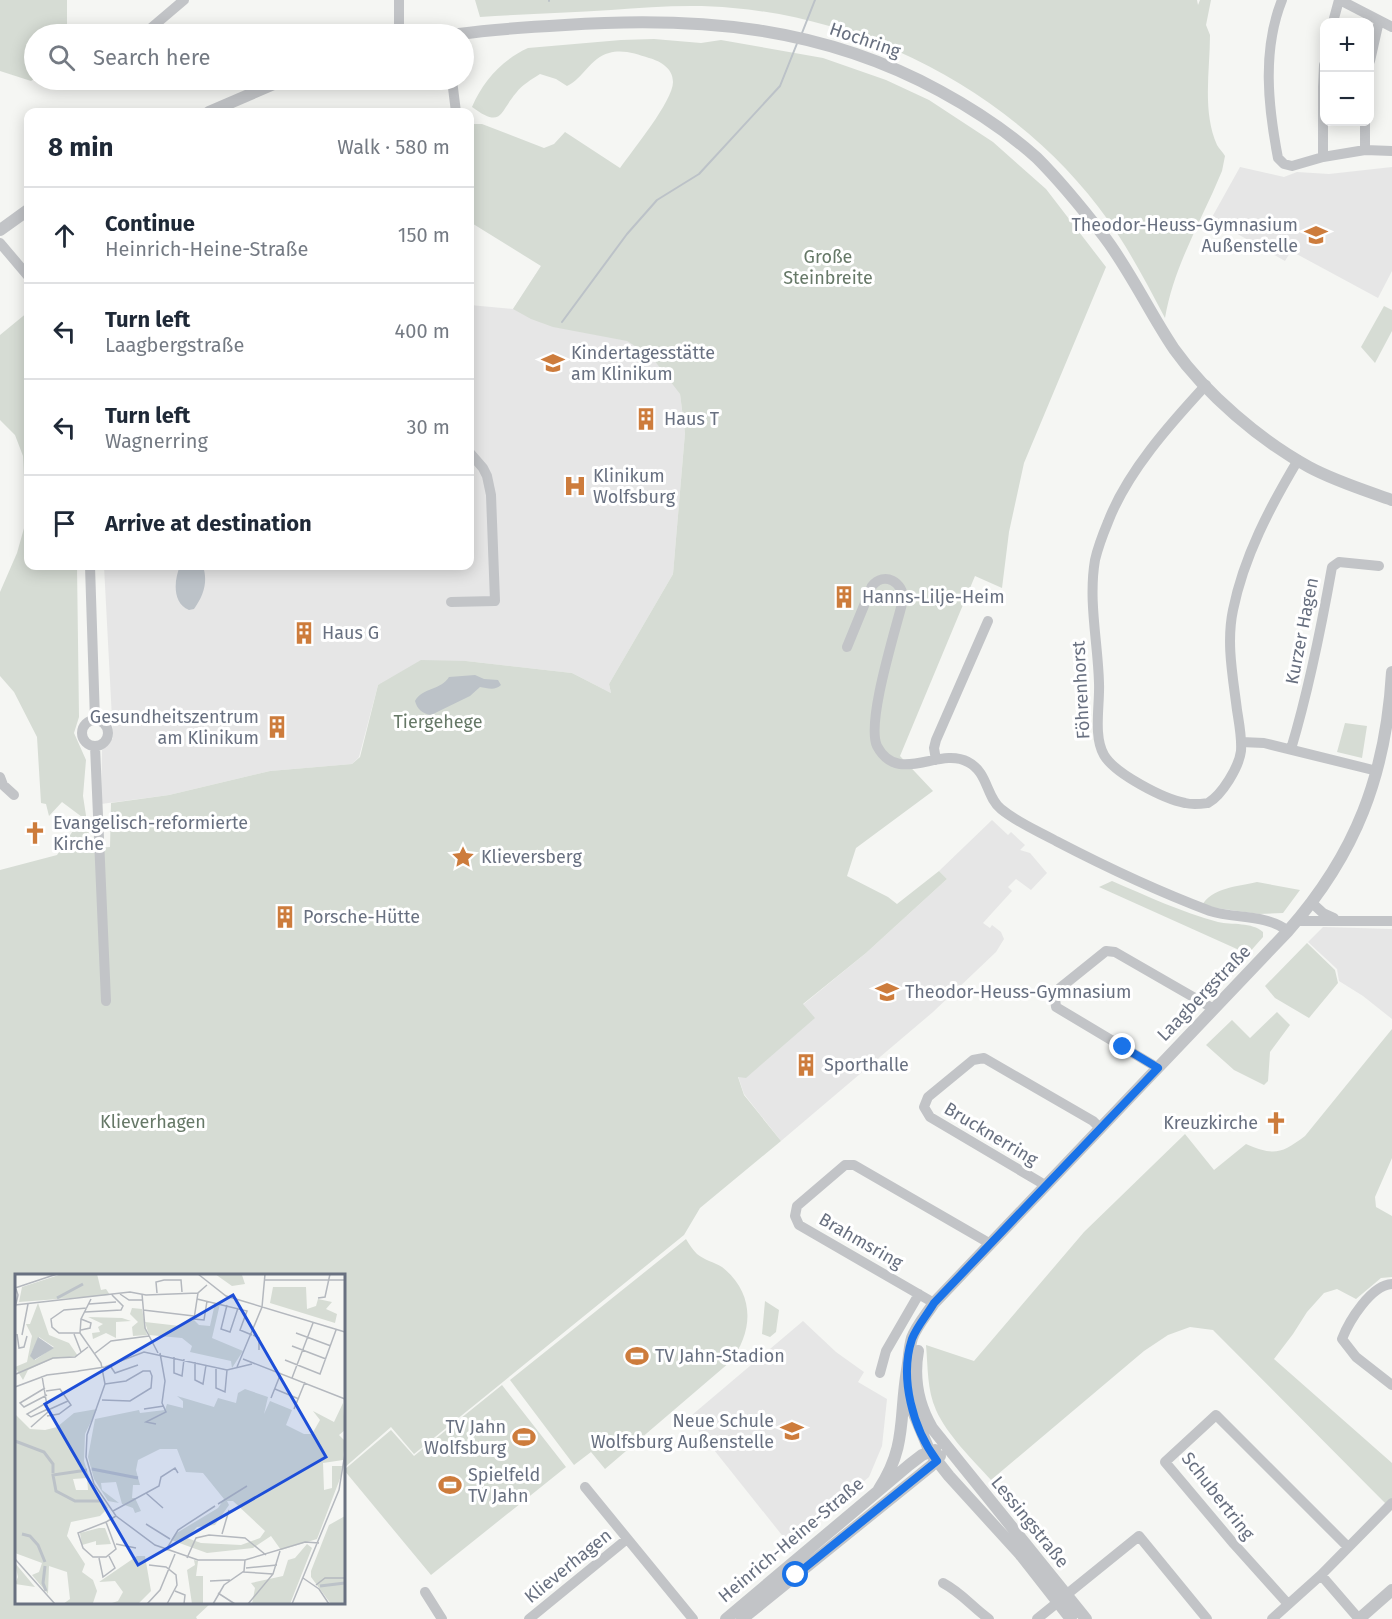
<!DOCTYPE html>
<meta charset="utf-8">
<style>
:root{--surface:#fff;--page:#f2f2f3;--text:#1f2937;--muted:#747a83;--line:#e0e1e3}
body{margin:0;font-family:"Fira Sans",sans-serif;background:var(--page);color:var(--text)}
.controls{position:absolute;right:18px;top:18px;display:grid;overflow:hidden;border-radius:12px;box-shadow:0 3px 15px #0003}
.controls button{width:54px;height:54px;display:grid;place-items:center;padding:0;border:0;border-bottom:2px solid var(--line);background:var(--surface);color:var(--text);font:30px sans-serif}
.stop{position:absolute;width:18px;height:18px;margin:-14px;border:4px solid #1a73e8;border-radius:50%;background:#fff}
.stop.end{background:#1a73e8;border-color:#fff;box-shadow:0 2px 6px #0008}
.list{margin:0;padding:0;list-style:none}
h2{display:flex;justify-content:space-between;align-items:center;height:78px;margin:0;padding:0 24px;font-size:26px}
h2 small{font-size:20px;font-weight:400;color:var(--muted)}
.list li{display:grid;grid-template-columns:39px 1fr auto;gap:18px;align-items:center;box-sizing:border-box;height:96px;padding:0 24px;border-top:2px solid var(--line)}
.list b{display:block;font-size:22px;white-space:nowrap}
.list p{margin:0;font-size:20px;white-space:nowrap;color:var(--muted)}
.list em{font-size:20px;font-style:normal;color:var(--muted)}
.icon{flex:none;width:33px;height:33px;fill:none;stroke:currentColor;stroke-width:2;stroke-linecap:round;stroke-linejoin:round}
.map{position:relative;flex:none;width:1392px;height:1619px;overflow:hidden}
.search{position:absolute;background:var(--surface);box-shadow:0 3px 15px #0003;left:24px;top:24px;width:450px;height:66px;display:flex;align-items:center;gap:15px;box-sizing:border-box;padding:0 21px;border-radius:33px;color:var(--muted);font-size:22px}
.panel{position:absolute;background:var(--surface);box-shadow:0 3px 15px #0003;left:24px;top:108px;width:450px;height:462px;border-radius:12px}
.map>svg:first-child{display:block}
</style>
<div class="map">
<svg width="1392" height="1619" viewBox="0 0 1392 1619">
<rect width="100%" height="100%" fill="#f5f6f3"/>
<path fill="#e6e6e6" d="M1240 167 1284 177 1297 172 1329 174 1392 167V271L1378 298 1291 251 1285 261 1211 219Z
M541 266 673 340 685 433 673 574 609 684 611 693 572 673 466 661 378 685 359 757 352 764 270 771 169 795 101 804 102 750 113 738 104 566H470V305L513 309Z
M992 820 1008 835 1011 832 1025 845 1020 850 1030 853 1047 873 1031 890 1016 879 1008 887 1012 891 983 923 990 928 992 925 1001 932 1004 939 996 952 933 1012 781 1141 744 1094 738 1076 760 1040 866 953 947 879 939 871Z
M1323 927 1392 929V1019L1363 996 1339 981 1337 969 1308 942Z
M803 1321 836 1352 864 1372 858 1382 887 1399 882 1446 869 1477 789 1544 687 1416 692 1415Z"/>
<path fill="#d6dcd4" d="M0 0H67V26L65 34H34V79L31 81 0 71Z
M475 0H1197L1198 5 1200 0H1211L1206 25 1210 35C1210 70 1202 111 1217 145 1219 149 1223 152 1225 156L1222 171C1202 220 1174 265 1165 318 1147 284 1130 251 1108 220 1025 102 877 20 733 8 693 4 652 7 611 10 568 13 524 14 480 17Z
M654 39 701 43 721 40 823 58 886 80 929 100 993 142 1046 189 1106 267 1024 463 1009 532 1002 588 975 576 900 756 933 791 856 848 847 876 888 897 897 904 939 871 947 879 866 953 803 1004 815 1018 746 1078 738 1077 744 1095 781 1141 700 1208 684 1235 414 1454 391 1427 344 1468V1276H16V1602L211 1603 196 1617 197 1619H0V870L57 855 82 817 62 802 49 816 46 804 41 803 37 737 14 692 0 676V592L17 553 26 521 23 456 15 435 0 420V335L28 312V566H77L79 717 74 733 86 760 83 796 91 848 110 847 111 803 169 795 270 771 352 764 360 757 378 685 421 660 466 661 572 673 611 693 609 684 673 574 685 433 680 394 651 356 627 341 553 327 531 319 513 309 541 266 470 222V124H482L544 148 554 144 565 132 620 168C632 151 673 101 673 82 673 68 660 61 649 58 636 54 623 49 609 53 590 58 583 79 567 86L556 79 540 74C532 79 522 85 516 93 499 113 502 129 472 107 483 81 502 60 528 48L621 40Z
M1384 306 1392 310V331L1375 363 1361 347Z
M1345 723 1367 726 1362 758 1337 752Z
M1112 881C1147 896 1181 912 1218 922 1232 925 1252 922 1263 932V937L1248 954 1099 887Z
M1257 882 1300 890 1283 913 1259 914 1202 906C1210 888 1240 886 1257 882Z
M1307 943 1335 970 1338 983 1309 1018 1275 998 1265 986Z
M1277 1012 1290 1025 1270 1052 1268 1081 1264 1085 1234 1070 1206 1045 1232 1020 1250 1038Z
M1392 1029V1158L1375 1197 1376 1207 1392 1216V1277L1381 1278 1356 1299 1337 1289 1324 1293 1307 1312 1293 1334 1274 1359 1392 1463V1498L1386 1504 1213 1330 1190 1327 1168 1335 1144 1351 991 1480C973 1460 947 1435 936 1410 927 1390 928 1367 926 1345L974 1361 1084 1232 1185 1134 1214 1170 1246 1144C1274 1156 1281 1154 1305 1136Z
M686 1239C689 1244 693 1250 697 1254 704 1260 714 1262 722 1267 755 1293 754 1331 730 1362L605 1469 591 1452 574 1465 510 1380Z
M765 1301 779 1310 776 1332 770 1337 762 1334Z
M502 1385 566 1467 431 1575 344 1470 391 1430 414 1456Z"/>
<path fill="#bcc2c8" d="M180 566H203C208 582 204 595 194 609L189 610C172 603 174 580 180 566Z
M475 675 484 679 498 680 501 685C495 691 487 688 480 687L470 696 431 715C423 714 417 709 415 701 422 688 441 690 449 677Z"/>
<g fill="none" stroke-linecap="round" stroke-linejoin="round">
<path stroke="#bcc2c8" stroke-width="2" d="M549 1V0
M802 33 815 0
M562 322 627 234 657 200 699 174 780 86 798 41"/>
<path stroke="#c2c4c7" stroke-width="10" d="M1282 0C1262 50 1268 106 1278 158L1284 164 1292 166 1323 157 1365 150 1392 151
M1340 0 1392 27
M1333 22 1339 0
M144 34 184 0
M399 34V0
M1370 61 1379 21
M452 80 456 112
M1365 122V150
M1323 157V87L1324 65
M0 243 28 276
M1206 385C1170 424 1127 472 1108 522 1103 534 1098 547 1095 560 1088 601 1098 643 1099 683 1100 705 1093 736 1104 755 1115 774 1164 799 1185 803 1193 805 1200 804 1208 803 1222 795 1239 767 1241 751 1242 737 1239 723 1237 710 1233 677 1226 643 1233 610 1244 556 1270 507 1298 460
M90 566 95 720
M451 602 495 601 491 495 487 476 483 468 470 453
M847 647 872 586C884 571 904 582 903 600 896 629 866 722 877 746 898 786 939 746 968 762 988 772 986 797 1001 809 1018 823 1038 831 1056 841 1106 867 1157 891 1210 911 1235 919 1266 914 1288 931
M82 733a13 13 0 1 1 26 0a13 13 0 1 1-26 0Z
M1241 742 1264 743 1377 771
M95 746 106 1001
M1291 749C1309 689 1321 629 1332 567L1339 562 1379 566
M936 760 934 748 936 740 988 621
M0 777 3 785 14 795
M1312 903 1323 913 1334 918
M1297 921H1392
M1158 1068 1056 1007 1055 998 1060 988 1106 951 1115 952 1214 1009
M1045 1185 930 1117 924 1107 928 1097 973 1060 984 1058 1093 1121 1100 1128
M1392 1284C1371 1285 1349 1321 1342 1339L1356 1357 1392 1385
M934 1303 799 1225 795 1216 797 1206 845 1165H854L989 1243
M880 1373 886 1351 919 1294
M585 1487 693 1619
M1321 1575 1359 1619
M943 1583C962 1593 972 1607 989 1619
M425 1592 442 1619
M1066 1595 1139 1536 1207 1619
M1288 1604 1234 1544 1165 1462 1216 1415 1348 1547
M529 1619 627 1539
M1037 1619 1058 1602
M1272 1619 1321 1575 1392 1503"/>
<path stroke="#c2c4c7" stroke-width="12" d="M459 34C494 29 529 27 565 25 698 16 821 26 940 91 975 110 1008 132 1037 158 1061 182 1082 208 1103 235 1130 270 1149 312 1174 349 1206 394 1261 441 1309 467 1335 481 1364 490 1392 500
M209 112 283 80
M0 230 28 210
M918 1351C913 1379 918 1404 932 1428L1086 1619
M910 1392 914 1414 930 1452 949 1476 1020 1554 1071 1619
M879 1489C907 1447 899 1417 907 1370 909 1359 909 1348 912 1338 917 1325 927 1314 934 1303L1288 931C1356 854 1386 775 1392 672
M726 1619 909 1465 922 1455 935 1450
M742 1619 931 1466 940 1456
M1359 1619 1392 1590"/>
</g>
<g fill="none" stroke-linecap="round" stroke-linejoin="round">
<path stroke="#1a73e8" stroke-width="8" d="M796 1575 937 1461C913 1429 899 1378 912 1339 917 1326 927 1315 934 1303L1158 1068 1123 1047"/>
</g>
<defs>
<g id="school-bare" transform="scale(1.8)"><path d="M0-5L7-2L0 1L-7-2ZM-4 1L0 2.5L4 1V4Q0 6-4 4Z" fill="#cd7c3c" stroke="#fff" stroke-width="2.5" paint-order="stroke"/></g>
<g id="building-bare" transform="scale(1.8)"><path d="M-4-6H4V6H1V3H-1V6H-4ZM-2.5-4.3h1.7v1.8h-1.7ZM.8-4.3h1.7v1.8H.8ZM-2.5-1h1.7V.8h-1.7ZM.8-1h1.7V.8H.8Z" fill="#cd7c3c" stroke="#fff" stroke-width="2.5" paint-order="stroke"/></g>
<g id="hospital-bare" transform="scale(1.8)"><path d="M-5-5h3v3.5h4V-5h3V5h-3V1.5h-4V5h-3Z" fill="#cd7c3c" stroke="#fff" stroke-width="2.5" paint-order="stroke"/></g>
<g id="church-bare" transform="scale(1.8)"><path d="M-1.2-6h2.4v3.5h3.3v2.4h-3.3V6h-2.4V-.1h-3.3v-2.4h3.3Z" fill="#cd7c3c" stroke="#fff" stroke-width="2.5" paint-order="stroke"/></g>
<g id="sight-bare" transform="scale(1.8)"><path d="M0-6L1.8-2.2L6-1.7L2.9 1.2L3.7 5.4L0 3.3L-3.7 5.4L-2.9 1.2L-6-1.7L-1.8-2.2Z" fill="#cd7c3c" stroke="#fff" stroke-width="2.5" paint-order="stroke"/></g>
<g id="stadium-bare" transform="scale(1.8)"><path d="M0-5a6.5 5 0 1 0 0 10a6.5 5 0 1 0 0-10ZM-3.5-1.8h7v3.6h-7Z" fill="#cd7c3c" stroke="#fff" stroke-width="2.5" paint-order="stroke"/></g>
</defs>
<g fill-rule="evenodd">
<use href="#school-bare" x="1316" y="235"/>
<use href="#school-bare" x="553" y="363"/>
<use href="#building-bare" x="646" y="419"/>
<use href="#hospital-bare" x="575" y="486"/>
<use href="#building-bare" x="844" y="597"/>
<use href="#building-bare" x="304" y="633"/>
<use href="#building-bare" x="277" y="727"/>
<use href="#church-bare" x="35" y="833"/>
<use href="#sight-bare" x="463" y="857"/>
<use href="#building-bare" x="285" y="917"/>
<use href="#school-bare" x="887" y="992"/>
<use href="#building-bare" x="806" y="1065"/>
<use href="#church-bare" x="1276" y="1123"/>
<use href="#stadium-bare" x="637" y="1356"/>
<use href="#school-bare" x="792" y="1431"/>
<use href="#stadium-bare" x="524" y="1437"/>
<use href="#stadium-bare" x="450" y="1485"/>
</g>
<g text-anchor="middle" stroke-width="6" stroke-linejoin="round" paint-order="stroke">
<g font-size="18" fill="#687080" stroke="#fff">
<text transform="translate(865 40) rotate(19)" y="6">Hochring</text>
<text transform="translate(1302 631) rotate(-79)" y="6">Kurzer Hagen</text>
<text transform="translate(1081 690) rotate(-93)" y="6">Föhrenhorst</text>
<text transform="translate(1204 993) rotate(-46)" y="6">Laagbergstraße</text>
<text transform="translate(991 1134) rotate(31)" y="6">Brucknerring</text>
<text transform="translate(861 1241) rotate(30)" y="6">Brahmsring</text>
<text transform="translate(1218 1496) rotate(52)" y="6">Schubertring</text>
<text transform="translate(1030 1522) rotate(51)" y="6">Lessingstraße</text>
<text transform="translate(791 1540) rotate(-40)" y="6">Heinrich-Heine-Straße</text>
<text transform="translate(568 1566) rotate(-39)" y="6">Klieverhagen</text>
</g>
<g font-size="18" fill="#687080" stroke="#fff" text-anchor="start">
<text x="1298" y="231" text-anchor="end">Theodor-Heuss-Gymnasium<tspan x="1298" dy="21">Außenstelle</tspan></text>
<text x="571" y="359">Kindertagesstätte<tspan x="571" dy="21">am Klinikum</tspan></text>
<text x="664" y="425">Haus T</text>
<text x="593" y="482">Klinikum<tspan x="593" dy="21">Wolfsburg</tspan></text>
<text x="862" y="603">Hanns-Lilje-Heim</text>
<text x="322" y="639">Haus G</text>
<text x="259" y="723" text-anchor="end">Gesundheitszentrum<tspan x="259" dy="21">am Klinikum</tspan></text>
<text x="53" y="829">Evangelisch-reformierte<tspan x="53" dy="21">Kirche</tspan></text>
<text x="481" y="863">Klieversberg</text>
<text x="303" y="923">Porsche-Hütte</text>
<text x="905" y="998">Theodor-Heuss-Gymnasium</text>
<text x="824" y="1071">Sporthalle</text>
<text x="1258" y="1129" text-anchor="end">Kreuzkirche</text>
<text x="655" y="1362">TV Jahn-Stadion</text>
<text x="774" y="1427" text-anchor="end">Neue Schule<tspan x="774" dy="21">Wolfsburg Außenstelle</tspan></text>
<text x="506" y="1433" text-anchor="end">TV Jahn<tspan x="506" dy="21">Wolfsburg</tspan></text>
<text x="468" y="1481">Spielfeld<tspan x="468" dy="21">TV Jahn</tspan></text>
</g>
<g font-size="18" fill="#667867" stroke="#fff">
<text x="828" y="263">Große<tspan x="828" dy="21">Steinbreite</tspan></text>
<text x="438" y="728">Tiergehege</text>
<text x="153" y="1128">Klieverhagen</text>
</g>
</g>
<g transform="translate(15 1274)">
<rect width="330" height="330" fill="#f5f6f3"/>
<path d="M47 0H82L86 16 91 15 95 21 4 28 7 13ZM200 0 227 1 230 10 217 12ZM258 13H291L292 35 301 32 303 25 317 28 311 35 322 40 320 49 255 29ZM23 29 34 61 54 69 63 82 37 85 13 96 8 106 0 93 12 88 17 62 11 50H15ZM24 63 39 73 20 86 16 80ZM200 29 205 30 197 64 228 77 217 94 216 87 175 78 177 72 167 64 134 61 130 48 165 52 176 43 184 51 195 52ZM117 34 127 35 132 61 118 62 117 53 123 48 115 40ZM73 43 107 44 116 47 101 48V64L91 59 78 65 77 59 85 58 83 53 88 50ZM230 115 253 123 249 140 255 127 277 136 271 151 289 160H297L305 146 298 137 319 148 328 129 330 156 324 161 330 167 328 186 308 189 309 216 317 214V192H327L326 202 302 265 266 276 256 262 238 274 192 279 156 266 160 260 203 234 209 225 188 199 171 198 162 175H145L123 186 121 196 125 211H118L117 224H120L126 237 120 239 118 234 107 230 101 208 86 209 87 216 104 229 93 227 79 205 73 183 80 145 124 136 125 139 150 136 152 130 168 134V127L162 122 199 133 203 124 221 129 223 119ZM212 227H218L250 257 245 264 226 271 186 269 172 264 182 253 200 251 214 231ZM82 135 70 160 69 187 75 206 93 234 85 242 56 248 52 262 70 290 67 298 78 306 82 317 78 329 48 330 55 325 52 298 34 292 33 320 17 301 24 298 27 289 0 279V140L15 155 30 156 42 153 59 139ZM72 204 73 216H61L58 205ZM330 242V330H316L296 303V297L314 251ZM84 254H90L96 270 81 271V267L67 271 65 259ZM292 270 297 274 275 330H237L240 314 236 309 268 302 273 286 280 284ZM122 282H130L136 317 123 330H94L103 327 108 318 100 307 84 308ZM179 286 183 287 181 302H188V330H177L172 296 180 291ZM0 289 20 313 0 310 3 303Z" fill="#d6dcd4" fill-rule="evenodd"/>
<path d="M23 63 39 74 19 86 15 82Z" fill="#bcc2c8"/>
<path fill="none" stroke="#bcc2c8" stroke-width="3" d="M42 24 68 10M0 167 29 178 38 190V199M77 195 123 204M72 196 38 201 41 217 60 227H86M7 260 15 262 23 271 30 288M30 292 28 309 31 317M305 312 330 309"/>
<path fill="none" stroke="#b4b8be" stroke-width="1.5" d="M183 0 211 22 330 58M250 6H330M0 12 3 21 0 34M0 14 42 0M142 19 141 8 149 6H166L167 18M105 20 114 26H127M127 20 130 54 143 79M303 24 310 23 315 0M76 25 66 45 65 59 86 89 90 110 72 161 71 183 79 210 101 242 140 271 183 286H230L290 268 304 269M182 25 232 37 225 56 237 61M192 27 189 46 179 45 183 19 192 11M74 30 101 28M0 31 115 18 131 21 183 19M212 31 206 55 215 58 223 34M128 36 179 42M70 38 106 36 108 32 97 21M66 56 75 54 76 49 66 45M65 59H44L37 53 36 45 49 36 72 34M281 59 316 72M2 60 4 74 9 73 12 62M59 60 66 78M7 61 13 30M238 61 244 64V76M277 72 311 85M79 80 96 67 134 62M159 83V99L167 102 169 85M228 85 330 125M270 86 305 100 321 56M180 88V106L188 110 191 91M96 93 100 99 123 91M201 93V114L210 118 212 96M222 93 247 33 250 0M63 97 90 93 129 78 212 96 237 90M1 100 38 84 60 83 73 73M277 104 298 49M330 109V135M0 113 32 101 65 97M30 114 5 129 9 133 32 121M260 115 284 125M31 117 45 115 56 131 44 140 32 142M256 124 266 99M87 126 115 127 136 114 137 102 135 97H128L111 107 90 110M33 128 12 140 16 143 33 135M129 135 149 132M279 135 290 108M33 136 53 127M141 150 131 148 151 138 147 129 150 107 145 79M16 153 33 138 27 102M131 219 148 234M203 230 232 212M98 237 144 212 146 203 160 194 163 199M91 248 63 259 68 274 78 283H91L101 275 91 248 101 242M131 250 155 265M207 260 214 236M101 270 121 274M151 276 163 256 200 232M84 284 88 303 100 294 94 282M172 284 181 264 194 261 230 264 251 281M0 285 40 330M134 291 151 293 161 301 162 311 152 330M231 294 262 291M228 298 258 300M288 304 304 315 314 330M195 307 215 306M301 311 310 304H330M160 317 170 321 169 330M203 319 220 330M132 330 145 316 160 280M198 330 209 311 229 297 230 286M233 330 258 300 265 277M277 330 324 216 330 179"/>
<path fill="#1d4ed8" fill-opacity="0.15" stroke="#1d4ed8" stroke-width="3" d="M218 21 311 183 123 291 30 130Z"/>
<rect width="330" height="330" fill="none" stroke="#687080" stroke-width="3"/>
</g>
</svg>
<div class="controls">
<button>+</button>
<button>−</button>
</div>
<div class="stop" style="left:796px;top:1575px"></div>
<div class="stop end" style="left:1123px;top:1047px"></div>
<div class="search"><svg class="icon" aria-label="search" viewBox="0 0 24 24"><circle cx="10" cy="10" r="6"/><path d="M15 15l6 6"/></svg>Search here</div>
<section class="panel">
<h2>8 min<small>Walk · 580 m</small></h2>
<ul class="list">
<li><svg class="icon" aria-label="ahead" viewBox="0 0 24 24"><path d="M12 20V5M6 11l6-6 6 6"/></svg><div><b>Continue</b><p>Heinrich-Heine-Straße</p></div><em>150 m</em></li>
<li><svg class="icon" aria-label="left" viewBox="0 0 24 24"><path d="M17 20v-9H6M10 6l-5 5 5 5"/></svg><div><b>Turn left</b><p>Laagbergstraße</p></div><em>400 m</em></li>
<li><svg class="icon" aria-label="left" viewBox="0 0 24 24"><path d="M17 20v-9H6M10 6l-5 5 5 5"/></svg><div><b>Turn left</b><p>Wagnerring</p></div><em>30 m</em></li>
<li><svg class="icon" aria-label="arrive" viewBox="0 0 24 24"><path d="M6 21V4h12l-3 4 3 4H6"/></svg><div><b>Arrive at destination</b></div></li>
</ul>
</section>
</div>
